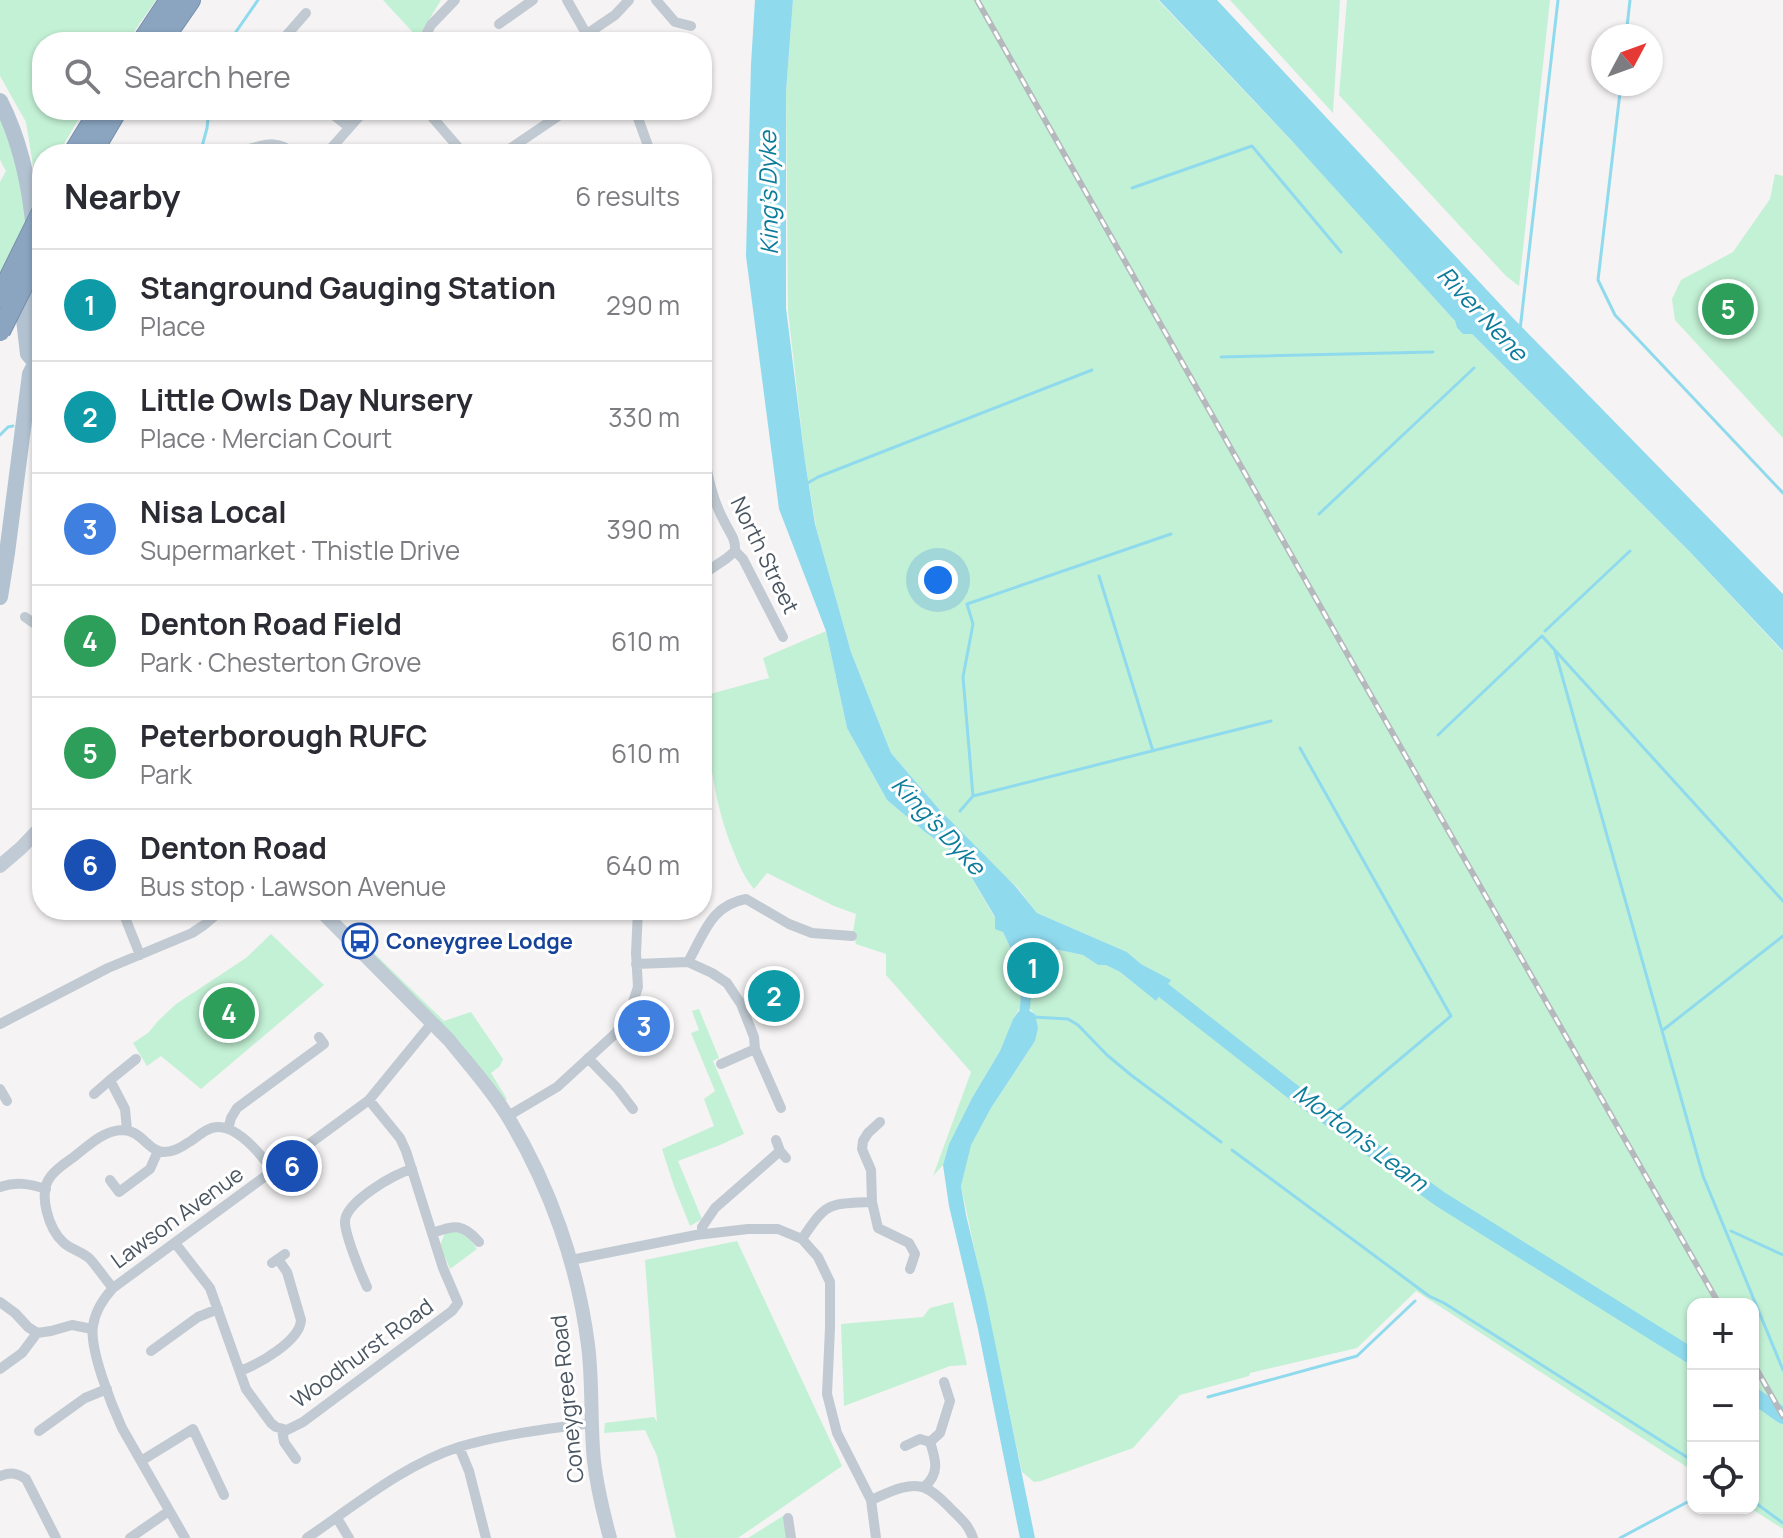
<!DOCTYPE html>
<meta charset="utf-8">
<style>
:root{--surface:#fff;--page:#f7f7f7;--text:#2b2b33;--muted:#7c7c81;--line:#e1e1e2;--accent:#ea580c}
body{margin:0;font-family:Manrope,sans-serif;background:var(--page);color:var(--text)}
.controls{position:absolute;right:24px;bottom:24px;display:grid;overflow:hidden;border-radius:16px;box-shadow:0 2px 6px #0004}
.controls button{width:72px;height:72px;display:grid;place-items:center;padding:0;border:0;border-bottom:2px solid var(--line);background:var(--surface);color:var(--text);font:40px sans-serif}
.compass{position:absolute;left:1591px;top:24px;width:72px;height:72px;border-radius:50%;background:var(--surface);box-shadow:0 2px 6px #0004;rotate:49deg}
.you{position:absolute;left:938px;top:580px;width:28px;height:28px;margin:-20px;border:6px solid #fff;border-radius:50%;background:#1a73e8;box-shadow:0 0 0 12px #1a73e833}
.badge{display:grid;place-items:center;width:52px;height:52px;border-radius:50%;background:var(--accent);color:#fff;font-size:26px;font-weight:700}
.pin{position:absolute;translate:-50% -50%;border:4px solid #fff;box-shadow:0 2px 8px #0006}
.list{margin:0;padding:0;list-style:none}
h2{display:flex;justify-content:space-between;align-items:center;height:104px;margin:0;padding:0 32px;font-size:34px}
h2 small{font-size:26px;font-weight:400;color:var(--muted)}
.list li{display:grid;grid-template-columns:52px 1fr auto;gap:24px;align-items:center;box-sizing:border-box;height:112px;padding:0 32px;border-top:2px solid var(--line)}
.list b{display:block;font-size:30px;white-space:nowrap}
.list p{margin:0;font-size:26px;white-space:nowrap;color:var(--muted)}
.list em{font-size:26px;font-style:normal;color:var(--muted)}
.icon{flex:none;width:44px;height:44px;fill:none;stroke:currentColor;stroke-width:2;stroke-linecap:round;stroke-linejoin:round}
.map{position:relative;flex:none;width:1783px;height:1538px;overflow:hidden}
.search{position:absolute;background:var(--surface);box-shadow:0 2px 6px #0004;left:32px;top:32px;width:680px;height:88px;display:flex;align-items:center;gap:20px;box-sizing:border-box;padding:0 28px;border-radius:32px;color:var(--muted);font-size:30px}
.panel{position:absolute;background:var(--surface);box-shadow:0 2px 6px #0004;left:32px;top:144px;width:680px;height:776px;border-radius:32px}
.map>svg:first-child{display:block}
</style>
<div class="map">
<svg width="1783" height="1538" viewBox="0 0 1783 1538">
<rect width="100%" height="100%" fill="#f5f3f3"/>
<path fill="#c3f1d5" d="M0 0H156L127 42H42V110H84L58 154H42V181L34 172 26 122 0 76Z
M383 0H441L418 38Z
M793 0H1158L1306 156 1455 321 1457 328 1463 334H1472L1690 552 1783 652V1529L1750 1508H1753V1304H1693V1471L1416 1291 1357 1348 1250 1373 1249 1376 1180 1395 1133 1448 1041 1481 1034 1482 1022 1472 961 1186 970 1145 991 1108 1035 1041V1014L1029 1008 1019 1009 1013 1019 1000 1051 972 1098 949 1144 943 1165 933 1176 971 1072 886 975V954L856 944 853 932 856 914 834 906 767 873 754 889C744 877 739 865 733 850 712 799 709 750 703 696L769 678 763 658 826 631 847 728 887 800 925 832 959 856 1003 932 1011 949 1024 963 1045 947 1083 955 1098 965H1106L1120 972 1156 1001 1170 980 1141 964 1127 952 1037 913 1017 887 1003 875 939 809 891 753 851 652 816 527 805 461 788 311 786 92Z
M1230 0H1340L1333 113Z
M1347 0H1550L1519 286 1506 276 1339 95Z
M0 117 22 182 27 241 0 276V182L6 171 0 160Z
M1775 174 1783 176V438L1675 320 1672 299 1681 280 1733 252 1770 199Z
M338 918 444 1021 471 1012 503 1059 500 1066 491 1073 507 1099 504 1101 336 920Z
M271 934 324 985 201 1089 161 1056 147 1066 133 1043 148 1033 158 1021 176 1004 246 958Z
M699 1009 719 1058 713 1061 744 1134 720 1145 678 1161 702 1219 690 1226 674 1186 662 1149 714 1126 704 1099 715 1091 691 1033 699 1030 692 1011Z
M450 1230 466 1233 477 1249 450 1269 445 1257 442 1256 440 1245 445 1233Z
M737 1241 842 1466 738 1538H676L657 1456 645 1430 604 1433 605 1423 654 1417 657 1422 645 1260Z
M953 1302 967 1365 950 1366 844 1406 841 1324 923 1317 930 1308Z
M783 1516 787 1538H748Z"/>
<path fill="#90daee" d="M755 0H793L786 92V308L805 461 815 524 851 652 891 753 939 809 1016 887 1037 913 1127 952 1141 964 1171 980 1156 1001 1120 972 1106 965H1098L1083 955 1045 947 1025 963 1011 949 1003 932 995 929V917L959 856 925 832 887 800 847 728 826 631 779 509 746 256 751 64Z
M1159 0H1217L1512 317 1783 594V651L1690 552 1472 334H1463L1457 328 1455 321 1292 141Z
M1025 1008 1035 1014 1038 1028 1035 1041 991 1108 971 1145 961 1186 966 1215 985 1294 1035 1538H1020L978 1329 949 1206 943 1165 949 1144 972 1098 1000 1051 1013 1019 1018 1012Z"/>
<g fill="none" stroke-linecap="round" stroke-linejoin="round">
<path stroke="#90daee" stroke-width="3" d="M1626 36 1630 0
M229 42 258 0
M1621 84 1598 280 1615 315 1783 493
M200 154 207 128 209 110
M1132 188 1252 146 1341 252
M1520 330 1558 0
M1221 357 1433 352
M35 426 42 425
M0 435 8 427 13 426
M806 484 818 477 1092 370
M1319 514 1474 368
M1099 576 1153 751
M1545 631 1630 551
M1555 651 1703 1176 1783 1370
M1438 735 1542 636 1783 901
M1300 748 1451 1016 1330 1118
M973 796 1271 721
M960 811 973 796 963 677 973 624 967 604 1171 534
M1033 1017 1068 1019 1078 1025 1107 1055 1131 1075 1221 1142
M1663 1030 1783 936
M1232 1150 1429 1296 1444 1303 1693 1461
M1731 1231 1783 1255
M1208 1397 1357 1356 1415 1301
M1753 1501 1783 1523
M1620 1538 1693 1499"/>
<path stroke="#90daee" stroke-width="10" d="M1023 1017C1029 996 1024 972 1026 950"/>
<path stroke="#90daee" stroke-width="16" d="M1146 980 1163 990 1292 1091 1440 1199 1693 1357
M1753 1395 1783 1416"/>
<g stroke="#7690ad" stroke-width="22">
<path id="highway" d="M142 42 170 0
M161 42 190 0
M73 154 100 110
M91 154 117 110"/>
</g>
<path stroke="#c1cad2" stroke-width="10" d="M567 0 591 42
M656 0 675 22 691 26
M499 24 533 0
M587 34 615 15 629 0
M284 42 285 37 306 13
M422 42 431 25 455 0
M327 110 349 127
M426 110 464 154
M635 110 651 154
M249 149C269 143 279 141 296 154
M326 154 365 110
M502 154 567 110
M702 444C707 471 711 498 725 523 730 533 736 539 735 551L743 559 783 637
M702 575 727 558 735 551
M40 598 42 599
M25 617 42 629
M122 910 140 955
M515 913V910
M688 962C704 934 711 905 746 899L789 924 812 933 852 936
M636 964 688 962 712 973 727 983 741 1004 754 1037 755 1049
M0 1024 108 968 192 933 204 925 222 910
M588 1058 617 1088 633 1109
M721 1064 755 1049 781 1108
M0 1089 7 1101
M94 1094 110 1080
M508 1116 557 1087 616 1033 631 1008 638 987 636 953 638 910
M880 1122 868 1133 863 1141 862 1149 871 1170 872 1202 878 1228 909 1243 915 1254 910 1269
M228 1129 231 1118 237 1108 324 1044 319 1037
M127 1130 125 1109 110 1080 136 1059
M776 1140 780 1151 786 1158
M110 1180 119 1192 150 1169 158 1151
M0 1187C16 1181 30 1184 46 1189
M432 1233C454 1226 462 1222 479 1242
M702 1234V1227L715 1208 780 1151
M802 1239C827 1202 827 1204 872 1202
M175 1243 210 1288 246 1389 271 1423 276 1427 287 1430 303 1422 452 1311 458 1303 443 1268 406 1151 400 1138 369 1100
M571 1260 696 1235 748 1229H778L802 1239 818 1257 830 1282V1328L827 1394 837 1433 871 1500 876 1538
M272 1263 285 1254
M367 1287C361 1274 345 1235 345 1222 344 1203 395 1173 412 1169
M113 1288C105 1279 98 1268 90 1259 83 1252 72 1250 64 1243 49 1230 37 1193 51 1176 57 1168 67 1162 75 1156 89 1145 103 1131 122 1130 142 1130 147 1151 164 1152 175 1152 182 1146 191 1141 199 1135 208 1127 218 1127 239 1127 263 1157 274 1172
M0 1302 15 1313 28 1327 37 1333 51 1331 72 1325 92 1329
M151 1351 198 1317 218 1309
M0 1369 22 1353 37 1333
M240 1371C259 1364 300 1341 301 1320L287 1272 278 1259
M282 1429 284 1442 296 1459
M39 1431 85 1398 107 1389
M905 1446 920 1439 930 1442 940 1433 950 1401 944 1382
M459 1447 469 1471 486 1538
M141 1461 193 1429 224 1495
M0 1476C11 1472 17 1473 26 1479L56 1538
M924 1487C940 1474 936 1460 930 1442
M871 1500C886 1494 909 1481 925 1488 935 1492 943 1501 950 1508 959 1517 969 1525 973 1538
M337 1518 349 1538
M788 1518 791 1538
M130 1538 169 1511
M185 1538 122 1428C112 1406 89 1349 93 1326 95 1311 103 1299 113 1288L369 1100 432 1023
M307 1538C354 1506 405 1464 459 1447 502 1434 548 1429 592 1423"/>
<path stroke="#c1cbd6" stroke-width="14" d="M0 866 21 848 42 826
M320 910 449 1040C469 1065 492 1090 508 1117 550 1186 578 1266 588 1345 593 1383 590 1422 594 1461 597 1487 603 1512 610 1538"/>
<path stroke="#b3c2d1" stroke-width="16" d="M0 101C21 142 30 186 34 231
M36 259V285L27 305 24 319 28 354 36 363
M0 597 7 553 30 374 41 352 38 319 27 305 5 299"/>
<use href="#highway" stroke="#8ba5c1" stroke-width="20"/>
<g stroke="#b5b8bd" stroke-width="6">
<path id="rail" d="M977 0 1341 643 1719 1304
M1753 1363 1783 1416"/>
</g>
<use href="#rail" stroke="#fff" stroke-width="3" stroke-dasharray="9" stroke-linecap="butt"/>
<g stroke="#7690ad" stroke-width="22" stroke-linecap="butt">
<path id="highway-bridge" d="M0 297 42 212
M0 331 42 247"/>
</g>
<use href="#highway-bridge" stroke="#8ba5c1" stroke-width="20"/>
</g>
<defs>
<g id="bus-ring" transform="scale(1.8)"><circle r="9.5" fill="#fff" stroke="#1a4fb4" stroke-width="1.5"/><path d="M-5-6H5V4H4V6H2V4H-2V6H-4V4H-5ZM-3.5-4V0h7V-4ZM-3.5 1.2v1.5H-2V1.2ZM2 1.2v1.5H3.5V1.2Z" fill="#1a4fb4"/></g>
</defs>
<g fill-rule="evenodd">
<use href="#bus-ring" x="360" y="941"/>
</g>
<g text-anchor="middle" stroke-width="6" stroke-linejoin="round" paint-order="stroke">
<g font-size="22" fill="#4a5661" stroke="#fff">
<text transform="translate(765 555) rotate(64)" y="8">North Street</text>
<text transform="translate(177 1217) rotate(-36)" y="8">Lawson Avenue</text>
<text transform="translate(362 1353) rotate(-36)" y="8">Woodhurst Road</text>
<text transform="translate(567 1399) rotate(-96)" y="8">Coneygree Road</text>
</g>
<g font-size="22" font-weight="bold" fill="#164399" stroke="#fff" text-anchor="start">
<text x="386" y="949">Coneygree Lodge</text>
</g>
<g font-size="24" font-style="italic" fill="#0c7c9b" stroke="#fff">
<text transform="translate(769 193) rotate(-91)" y="8">King's Dyke</text>
<text transform="translate(1482 314) rotate(47)" y="8">River Nene</text>
<text transform="translate(938 826) rotate(47)" y="8">King's Dyke</text>
<text transform="translate(1360 1138) rotate(37)" y="8">Morton's Leam</text>
</g>
</g>
</svg>
<div class="controls">
<button>+</button>
<button>−</button>
<button><svg class="icon" aria-label="locate" viewBox="0 0 24 24"><circle cx="12" cy="12" r="6"/><path d="M12 2v4M12 18v4M2 12h4M18 12h4"/></svg></button>
</div>
<svg class="compass" viewBox="-18 -18 36 36"><path d="M0-13l5 13h-10z" fill="#e53935"/><path d="M0 13l5-13h-10z" fill="#7c7c81"/></svg>
<div class="you"></div>
<div class="pin badge" style="left:1033px;top:968px;background:#0f9aa8">1</div>
<div class="pin badge" style="left:774px;top:996px;background:#0f9aa8">2</div>
<div class="pin badge" style="left:644px;top:1026px;background:#3f7fe0">3</div>
<div class="pin badge" style="left:229px;top:1013px;background:#2e9e5b">4</div>
<div class="pin badge" style="left:1728px;top:309px;background:#2e9e5b">5</div>
<div class="pin badge" style="left:292px;top:1166px;background:#1a4fb4">6</div>
<div class="search"><svg class="icon" aria-label="search" viewBox="0 0 24 24"><circle cx="10" cy="10" r="6"/><path d="M15 15l6 6"/></svg>Search here</div>
<section class="panel">
<h2>Nearby<small>6 results</small></h2>
<ul class="list">
<li><span class="badge" style="background:#0f9aa8">1</span><div><b>Stanground Gauging Station</b><p>Place</p></div><em>290 m</em></li>
<li><span class="badge" style="background:#0f9aa8">2</span><div><b>Little Owls Day Nursery</b><p>Place · Mercian Court</p></div><em>330 m</em></li>
<li><span class="badge" style="background:#3f7fe0">3</span><div><b>Nisa Local</b><p>Supermarket · Thistle Drive</p></div><em>390 m</em></li>
<li><span class="badge" style="background:#2e9e5b">4</span><div><b>Denton Road Field</b><p>Park · Chesterton Grove</p></div><em>610 m</em></li>
<li><span class="badge" style="background:#2e9e5b">5</span><div><b>Peterborough RUFC</b><p>Park</p></div><em>610 m</em></li>
<li><span class="badge" style="background:#1a4fb4">6</span><div><b>Denton Road</b><p>Bus stop · Lawson Avenue</p></div><em>640 m</em></li>
</ul>
</section>
</div>
